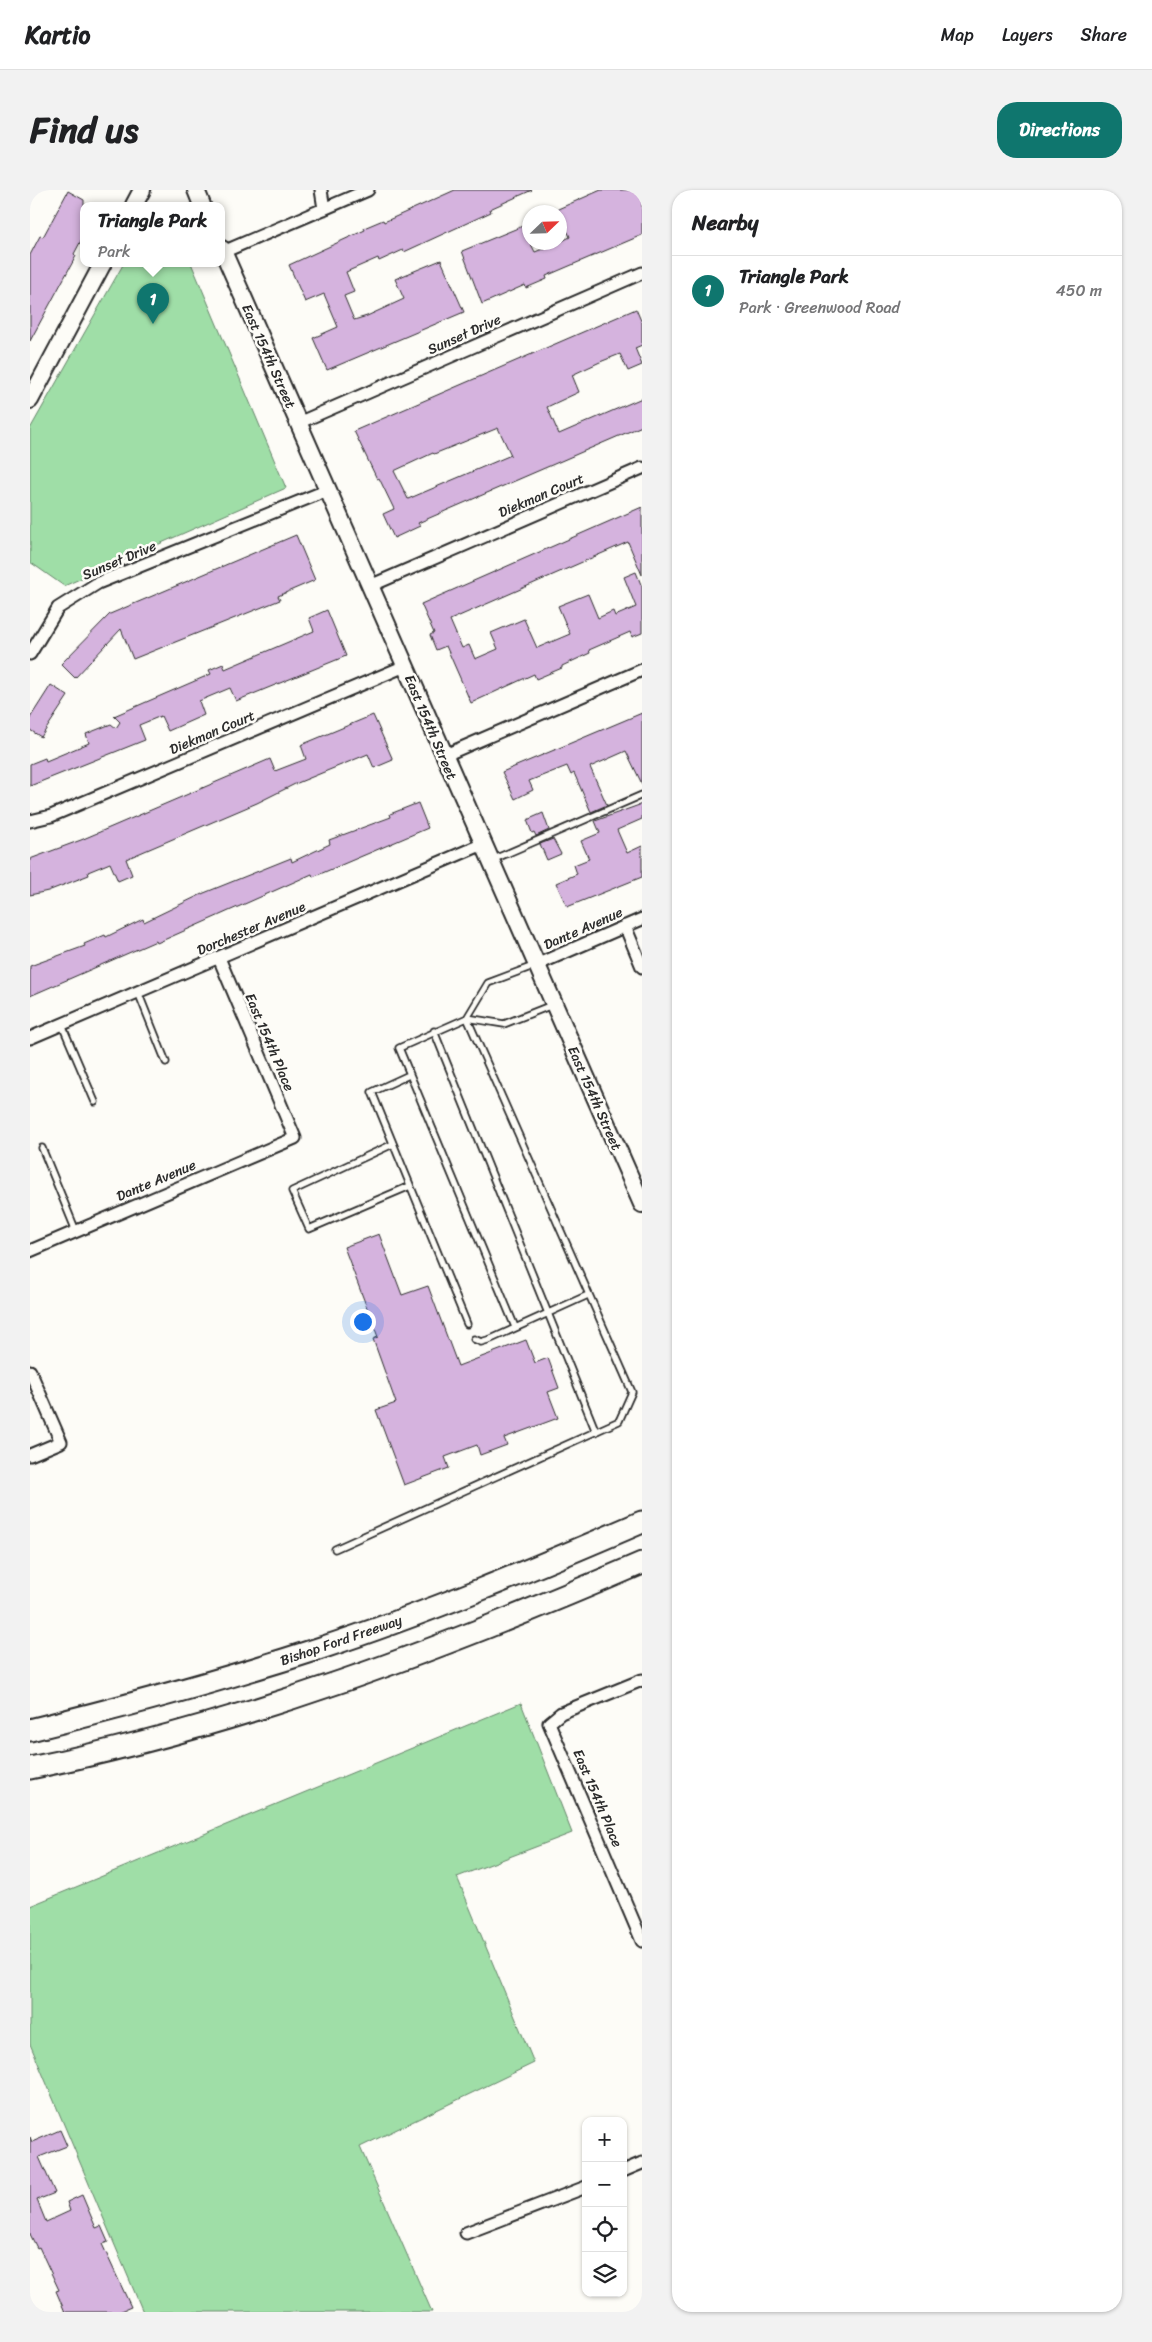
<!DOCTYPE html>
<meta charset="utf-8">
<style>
:root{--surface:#fff;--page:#f2f2f2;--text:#202124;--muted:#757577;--line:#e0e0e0;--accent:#0f766e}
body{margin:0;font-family:Sriracha,sans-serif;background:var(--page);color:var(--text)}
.controls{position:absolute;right:15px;bottom:15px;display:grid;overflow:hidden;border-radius:10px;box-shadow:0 1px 4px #0004}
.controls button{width:45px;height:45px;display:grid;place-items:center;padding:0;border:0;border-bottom:1px solid var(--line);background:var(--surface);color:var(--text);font:25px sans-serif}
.compass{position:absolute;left:492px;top:15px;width:45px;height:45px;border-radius:50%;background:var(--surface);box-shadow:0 1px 4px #0004;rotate:67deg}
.you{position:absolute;left:332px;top:1131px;width:18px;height:18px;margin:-12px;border:4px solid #fff;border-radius:50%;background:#1a73e8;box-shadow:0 0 0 8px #1a73e833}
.badge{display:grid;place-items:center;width:32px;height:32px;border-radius:50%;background:var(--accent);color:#fff;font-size:16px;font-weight:700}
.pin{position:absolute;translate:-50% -41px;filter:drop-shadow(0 1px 2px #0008)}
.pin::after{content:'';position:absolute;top:26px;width:18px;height:15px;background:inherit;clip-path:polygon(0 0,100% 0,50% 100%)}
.popup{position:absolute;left:50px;top:12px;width:145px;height:65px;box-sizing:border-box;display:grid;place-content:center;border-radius:10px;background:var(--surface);filter:drop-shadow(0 1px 4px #0005);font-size:16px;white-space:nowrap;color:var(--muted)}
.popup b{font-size:19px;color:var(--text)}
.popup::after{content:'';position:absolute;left:50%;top:100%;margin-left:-10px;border:10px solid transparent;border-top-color:var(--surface)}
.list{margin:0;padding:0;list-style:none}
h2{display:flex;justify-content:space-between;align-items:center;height:65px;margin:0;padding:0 20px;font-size:21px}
h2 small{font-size:16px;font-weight:400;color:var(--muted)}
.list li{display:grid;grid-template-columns:32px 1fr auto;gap:15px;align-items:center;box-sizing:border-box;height:70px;padding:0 20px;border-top:1px solid var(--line)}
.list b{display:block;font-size:19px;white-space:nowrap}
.list p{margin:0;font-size:16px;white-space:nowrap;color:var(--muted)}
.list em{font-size:16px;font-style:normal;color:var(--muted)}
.icon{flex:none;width:28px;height:28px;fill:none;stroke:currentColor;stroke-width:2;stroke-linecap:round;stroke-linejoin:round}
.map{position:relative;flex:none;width:612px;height:2122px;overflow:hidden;border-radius:20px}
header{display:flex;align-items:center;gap:30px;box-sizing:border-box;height:70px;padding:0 25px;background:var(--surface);border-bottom:1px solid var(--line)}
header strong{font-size:24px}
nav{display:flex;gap:28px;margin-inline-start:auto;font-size:18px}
.intro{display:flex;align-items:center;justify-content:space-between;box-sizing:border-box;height:120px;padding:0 30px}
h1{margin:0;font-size:35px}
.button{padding:12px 22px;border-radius:20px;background:var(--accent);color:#fff;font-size:18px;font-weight:700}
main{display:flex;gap:30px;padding:0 30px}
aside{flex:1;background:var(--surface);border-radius:20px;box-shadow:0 1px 4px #0004}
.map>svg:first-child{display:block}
</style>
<header>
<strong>Kartio</strong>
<nav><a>Map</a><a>Layers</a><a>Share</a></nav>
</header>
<div class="intro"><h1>Find us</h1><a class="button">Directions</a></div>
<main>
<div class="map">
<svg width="612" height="2122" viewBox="0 0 612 2122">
<rect width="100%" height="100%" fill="#fdfcf7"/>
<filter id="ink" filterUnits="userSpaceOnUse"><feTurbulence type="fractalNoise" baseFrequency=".02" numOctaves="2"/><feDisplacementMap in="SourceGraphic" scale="10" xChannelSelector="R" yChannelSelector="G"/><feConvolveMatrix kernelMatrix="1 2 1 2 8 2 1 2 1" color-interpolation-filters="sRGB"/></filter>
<g filter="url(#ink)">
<path fill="#9fdea7" stroke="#658469" d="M94 73H161L256 298 34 396 0 372V239Z
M491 1513 542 1643 427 1687 504 1873 330 1957 402 2122H113L0 1854V1716Z"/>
<path fill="#d5b3de" stroke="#2b2b2b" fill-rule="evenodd" d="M425 0H502L460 19 461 22 374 62 373 60 349 71 348 68 316 82 324 102 314 106 324 130 337 126 374 109 365 89 411 70 434 122 297 180 283 148 308 137 294 104 275 112 259 75 335 40 334 38 353 30 354 32Z
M571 0H612V45L516 86 517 89 496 98 495 95 452 114 432 61 500 33V52L505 62 530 52 540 47 528 19Z
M38 1 54 10V45L44 64 46 66 0 151V65L10 46 13 47Z
M606 119 612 133V155L605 158 612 175 598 181 590 164 570 172 542 185 549 202 517 217 529 244 612 208V236L420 319 388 333 390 336 364 348 353 324 364 319 349 288 347 289 324 241ZM468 238 481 265 378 309 364 281 403 263 404 264Z
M612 317V385L598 352 420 430 432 458 439 455 445 469 468 459 461 443 494 429 507 458 540 444 528 416 558 404 568 428 583 421 585 426 606 417 594 387 606 382 612 397V443L602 447 600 442 559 460 560 463 532 476V478L506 489 504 484 441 513 416 456 406 460 400 445 404 443 391 414Z
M266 345 285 390 248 406 250 410 103 469 91 439 45 488 31 474 80 424Z
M297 420 316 466 206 511 200 498 169 511 174 525 138 541 131 526 109 535 115 550 0 596V574L15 568 16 571 59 553 56 544 81 534 86 538 90 532 84 526 181 484 179 480 193 474 195 479 284 441 279 428Z
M21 495 38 506 11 547 0 540V528Z
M612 523V594L596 561 560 577 577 615 561 622 544 583 541 585 537 576 499 591 503 600 485 609 472 582Z
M343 525 363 570 344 578 338 564 265 594 227 613 96 669 102 685 88 691 80 673 58 682 59 685 18 701 0 705V669L51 650 240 569 245 581 276 569 271 555Z
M388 613 398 638 283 687 282 684 127 753 126 751 0 806V776L55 756 54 754 75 745 76 747 113 729 114 732 174 703 261 668 262 672 300 654 299 650 361 627 360 624Z
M612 614V629L587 640 597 663 612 656V687L537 717 526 693 547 684 544 675 559 669 551 651 570 643 565 631Z
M513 623 519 640 506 646 504 642 502 643 497 630Z
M523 649 531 664 517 670 510 654Z
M349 1044 372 1105 398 1096 428 1176 496 1150 505 1173 518 1168 529 1198 518 1202 528 1228 474 1248 477 1255 450 1265 447 1255 415 1267 419 1278 374 1295 346 1220 366 1213 343 1149 348 1147 314 1057Z
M30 1940 37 1956 9 1967 25 2003 7 2010 16 2032 40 2021 37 2012 52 2005 66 2038 71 2036 78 2052 72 2054 101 2117 89 2122H35L26 2101 29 2100 9 2057 7 2058 0 2044V1947L2 1952Z"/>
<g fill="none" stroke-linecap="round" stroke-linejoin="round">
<g stroke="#2b2b2b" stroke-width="9">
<path id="lane" d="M462 670 612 605
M108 802 136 872
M437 828 458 793 506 775
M32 835 65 912
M404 841 566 1242
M379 885 342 902 437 1134
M363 954 262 1001 279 1039 380 996
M12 958 46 1041
M485 1137 369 858 437 828 474 834 522 815
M444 1149 451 1152 461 1149 558 1105
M305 1359 589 1231 602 1202 437 828"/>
</g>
<g stroke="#2b2b2b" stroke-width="15">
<path id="street" d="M291 0 294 19
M193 62 338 0
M268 233 612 83
M340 396 612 278
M0 464 28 418 68 393 298 300
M413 566 612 480
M0 631 21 626 375 476
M595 736 612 777
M506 775 612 729
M0 848 453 654
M0 1061 265 948 189 768
M0 1181 31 1252 0 1265
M612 1490 531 1523 519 1533 612 1751
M593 1981 612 1973
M436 2043 556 1997"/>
</g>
<g stroke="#2b2b2b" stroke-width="20">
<path id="secondary" d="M166 0 172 15
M104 15 112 0
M192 59 612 1014
M0 210 73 73"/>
</g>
<g stroke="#2b2b2b" stroke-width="25">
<path id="highway" d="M0 1540C97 1516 193 1490 288 1459 398 1423 505 1378 612 1332
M0 1578C212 1535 415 1458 612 1373"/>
</g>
<use href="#lane" stroke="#fdfcf7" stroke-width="5.5"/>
<use href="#street" stroke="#fdfcf7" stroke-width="11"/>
<use href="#secondary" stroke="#fdfcf7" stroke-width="16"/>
<use href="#highway" stroke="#fdfcf7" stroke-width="21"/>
</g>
</g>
<g text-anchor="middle" stroke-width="5" stroke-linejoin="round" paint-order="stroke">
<g font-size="14" fill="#2b2b2b" stroke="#fdfcf7">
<text transform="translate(434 144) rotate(-24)" y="5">Sunset Drive</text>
<text transform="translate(239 166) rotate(66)" y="5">East 154th Street</text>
<text transform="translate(511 305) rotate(-23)" y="5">Diekman Court</text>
<text transform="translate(89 370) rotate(-23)" y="5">Sunset Drive</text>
<text transform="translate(401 537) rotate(67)" y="5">East 154th Street</text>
<text transform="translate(182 542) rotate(-23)" y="5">Diekman Court</text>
<text transform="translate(221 738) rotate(-23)" y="5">Dorchester Avenue</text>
<text transform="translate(553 738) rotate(-24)" y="5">Dante Avenue</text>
<text transform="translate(240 852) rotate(67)" y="5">East 154th Place</text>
<text transform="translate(565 908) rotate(66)" y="5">East 154th Street</text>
<text transform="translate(126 990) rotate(-23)" y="5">Dante Avenue</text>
<text transform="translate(311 1450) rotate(-19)" y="5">Bishop Ford Freeway</text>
<text transform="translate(568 1608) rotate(67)" y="5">East 154th Place</text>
</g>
</g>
</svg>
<div class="controls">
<button>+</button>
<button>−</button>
<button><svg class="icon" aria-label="locate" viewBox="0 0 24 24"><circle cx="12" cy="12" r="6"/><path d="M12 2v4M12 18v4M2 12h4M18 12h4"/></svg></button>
<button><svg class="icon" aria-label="layers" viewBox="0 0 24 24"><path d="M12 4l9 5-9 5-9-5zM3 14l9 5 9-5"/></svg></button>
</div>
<svg class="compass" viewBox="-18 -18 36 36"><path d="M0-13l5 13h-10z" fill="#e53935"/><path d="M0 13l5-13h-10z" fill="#757577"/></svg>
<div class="you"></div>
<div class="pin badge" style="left:123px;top:134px">1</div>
<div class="popup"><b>Triangle Park</b>Park</div>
</div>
<aside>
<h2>Nearby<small></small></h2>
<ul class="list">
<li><span class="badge">1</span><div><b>Triangle Park</b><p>Park · Greenwood Road</p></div><em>450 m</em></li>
</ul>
</aside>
</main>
